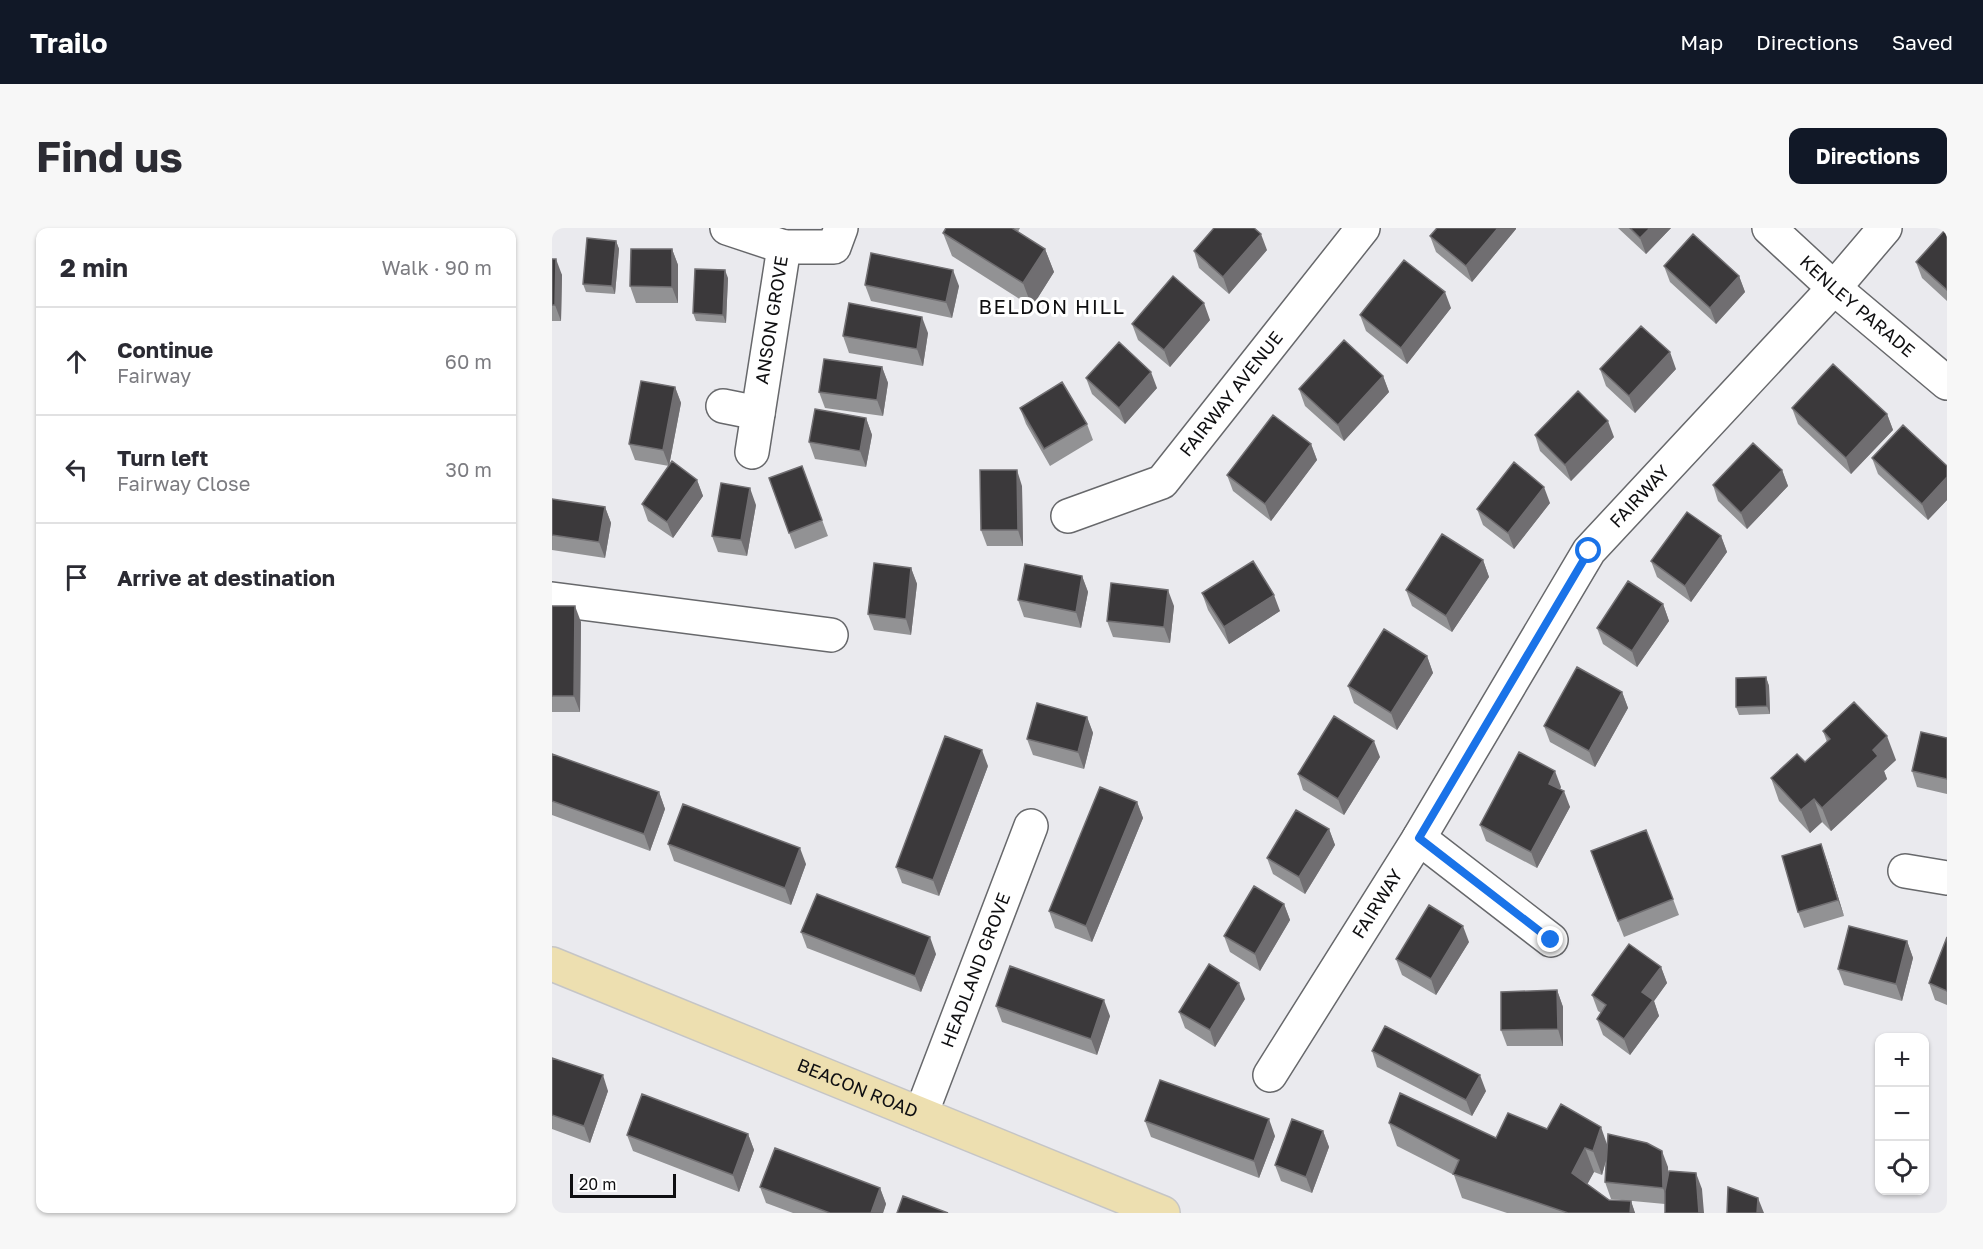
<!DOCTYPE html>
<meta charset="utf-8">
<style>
:root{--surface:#fff;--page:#f7f7f7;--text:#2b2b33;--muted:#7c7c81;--line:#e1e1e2;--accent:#111827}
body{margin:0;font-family:"Golos Text",sans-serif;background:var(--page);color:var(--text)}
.controls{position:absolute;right:18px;bottom:18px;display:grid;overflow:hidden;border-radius:12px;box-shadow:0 2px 4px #0004}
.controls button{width:54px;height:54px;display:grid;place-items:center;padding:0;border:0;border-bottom:2px solid var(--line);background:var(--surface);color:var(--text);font:30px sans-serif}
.scale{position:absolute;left:18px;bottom:15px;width:106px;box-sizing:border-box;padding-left:6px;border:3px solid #0f0f11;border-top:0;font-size:16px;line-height:21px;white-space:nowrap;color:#0f0f11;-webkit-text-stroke:4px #fff;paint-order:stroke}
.stop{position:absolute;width:18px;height:18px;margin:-14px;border:4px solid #1a73e8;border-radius:50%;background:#fff}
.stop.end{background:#1a73e8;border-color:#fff;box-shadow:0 2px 6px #0008}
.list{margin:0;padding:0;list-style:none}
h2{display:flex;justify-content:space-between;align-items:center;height:78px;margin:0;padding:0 24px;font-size:26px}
h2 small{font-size:20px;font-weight:400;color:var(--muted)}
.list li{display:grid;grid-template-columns:39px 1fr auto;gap:18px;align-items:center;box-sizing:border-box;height:108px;padding:0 24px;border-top:2px solid var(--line)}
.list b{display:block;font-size:22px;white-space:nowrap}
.list p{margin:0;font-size:20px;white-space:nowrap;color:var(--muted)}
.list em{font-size:20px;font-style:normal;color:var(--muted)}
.icon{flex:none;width:33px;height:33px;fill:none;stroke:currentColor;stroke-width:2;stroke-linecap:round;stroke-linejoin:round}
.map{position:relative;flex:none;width:1395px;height:985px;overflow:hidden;border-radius:12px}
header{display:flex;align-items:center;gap:36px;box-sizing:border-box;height:84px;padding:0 30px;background:var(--accent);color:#fff}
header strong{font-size:28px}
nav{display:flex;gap:33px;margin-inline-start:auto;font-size:21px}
.intro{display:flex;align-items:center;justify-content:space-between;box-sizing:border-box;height:144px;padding:0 36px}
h1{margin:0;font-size:42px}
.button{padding:15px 27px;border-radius:12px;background:var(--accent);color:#fff;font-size:21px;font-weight:700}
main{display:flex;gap:36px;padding:0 36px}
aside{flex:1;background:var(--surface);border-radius:12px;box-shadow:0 2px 4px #0004}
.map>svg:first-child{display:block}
</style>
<header>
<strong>Trailo</strong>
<nav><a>Map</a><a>Directions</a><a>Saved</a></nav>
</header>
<div class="intro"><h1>Find us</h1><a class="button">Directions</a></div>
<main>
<aside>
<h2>2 min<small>Walk · 90 m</small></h2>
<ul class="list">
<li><svg class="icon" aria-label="ahead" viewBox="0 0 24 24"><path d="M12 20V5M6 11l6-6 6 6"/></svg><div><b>Continue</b><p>Fairway</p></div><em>60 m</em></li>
<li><svg class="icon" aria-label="left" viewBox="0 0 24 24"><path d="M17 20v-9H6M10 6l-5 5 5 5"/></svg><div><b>Turn left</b><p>Fairway Close</p></div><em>30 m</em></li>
<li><svg class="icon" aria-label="arrive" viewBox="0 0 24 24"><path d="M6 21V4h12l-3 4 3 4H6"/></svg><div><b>Arrive at destination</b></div></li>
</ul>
</aside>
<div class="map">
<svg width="1395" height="985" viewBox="0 0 1395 985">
<rect width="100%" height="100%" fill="#eaeaee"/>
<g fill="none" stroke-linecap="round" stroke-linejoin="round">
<g stroke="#67686b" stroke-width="36">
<g id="minor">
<path d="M175 0 232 19 200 224"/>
<path id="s1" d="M1217 0 1282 60 1395 155"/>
<path d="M232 19H282L289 0"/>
<path d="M171 178 206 185"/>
<path id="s2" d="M516 288 610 254 811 0"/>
<path d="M0 371 279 407"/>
<path d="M867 610 999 712"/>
<path d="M1353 643 1395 650"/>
<path id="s3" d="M718 847 867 610 1037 323 1282 60 1333 0"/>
<path id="s4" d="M369 886 479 598"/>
</g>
</g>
<g stroke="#c5c5c6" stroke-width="36">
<g id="major">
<path id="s5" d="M0 736 611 985"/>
</g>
</g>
<use href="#minor" stroke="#fff" stroke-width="33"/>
<use href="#major" stroke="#eddfb0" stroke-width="33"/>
</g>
<path fill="#929294" d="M394 0H468L466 4 493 21 502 44 480 79 400 28 391 5Z
M885 0H964V1L920 54 884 24 878 8Z
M1066 0H1119L1094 26Z
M1395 5V73L1370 50 1364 34Z
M64 13 67 21 63 66 34 64 31 56Z
M120 21 126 37V75H84L78 58Z
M715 22 677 66 647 40 642 23Z
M0 31 10 47 9 93H0Z
M1112 38 1187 48 1193 64 1164 96 1118 54Z
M176 50 174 95 144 93 141 85Z
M313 57 407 58 400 90 319 73Z
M899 80 855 136 814 103 808 87Z
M658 92 618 139 586 112 580 96Z
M376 105 371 138 297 125 291 108Z
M330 139 336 155 331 188 273 180 267 164Z
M1048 141H1124L1083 185 1054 158Z
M831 148 837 164 792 213 753 178 747 161Z
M534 150 605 160 573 196 540 166Z
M123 159 129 175 117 238 145 252 151 268 121 310 96 293 90 276 117 238 83 232 77 216Z
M468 180 535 196 541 212 498 238 474 196Z
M1240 180 1335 186 1341 202 1299 246 1246 196Z
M314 190 320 207 314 239 263 231 257 214Z
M983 207 1062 209 1019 253 988 223Z
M759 216 765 232 719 293 681 263 675 247Z
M1320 230 1395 238V272L1376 292 1326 246Z
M250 238 276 308 243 321 217 250Z
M1230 242 1236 258 1195 301 1166 273 1161 257Z
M470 258 471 318H435L429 302Z
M0 271 53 279 59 295 53 330 0 322Z
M998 275 962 321 931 297 925 281Z
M204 277 195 328 166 324 160 308Z
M1169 308 1175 324 1139 374 1105 349 1099 333Z
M931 332 937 349 900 404 860 378 854 362Z
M359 340 365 356 359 407 322 402 316 386Z
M530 348 536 364 529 400 472 389 466 372Z
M650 365 728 383 677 416 656 382Z
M1111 376 1117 393 1085 439 1051 416 1045 400Z
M0 378 29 394 28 484H0Z
M622 378 618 415 561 409 555 393Z
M875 428 881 445 845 502 802 475 796 458Z
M1214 449 1217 458 1218 486 1187 487 1184 479Z
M1070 464 1076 480 1043 539 998 514 992 498Z
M535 489 541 505 532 541 481 527 475 511Z
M1271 503 1344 532 1332 543 1335 551 1279 603 1270 594 1258 605 1227 573 1219 550 1253 534 1275 514Z
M1395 510V566L1365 559 1360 543Z
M0 526 107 564 113 581 98 623 0 587Z
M828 529 792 587 751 562 746 546Z
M436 538 387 668 350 655 344 639Z
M1009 559 1008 561 1018 579 985 640 934 613 928 597Z
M585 574 591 590 540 714 503 700 497 683Z
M777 601 783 617 753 666 721 646 715 630Z
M116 616 254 636 239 677 122 633Z
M1275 633 1292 688 1252 700 1246 684Z
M1045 640 1121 671 1127 687 1072 709Z
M732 676 738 692 708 743 678 724 672 708Z
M249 704 384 726 369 764 255 720Z
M1395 709V777L1383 772 1377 755Z
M1355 713 1361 730 1350 773 1292 757 1286 741Z
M917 714 884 767 850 747 844 731Z
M1109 739 1115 755 1102 773 1107 788 1078 827 1051 807 1045 791 1049 785 1046 783 1040 767Z
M1005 762 1011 779V818H955L949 802Z
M693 771 663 819 633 800 627 784Z
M444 778 558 788 545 827 450 794Z
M820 823 934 863 920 888 825 839Z
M0 830 56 863 38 915 0 901Z
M593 893 723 908 707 950 599 909Z
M837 895 944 910 995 901 1055 916 1116 939V947L1150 961 1113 976 1059 971 1053 954 1054 932 1050 947 1042 944 1035 956 1057 972 1079 973 1083 985H955L910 970 902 947 845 918Z
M771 903 777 919 760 965 729 953 723 937Z
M196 906 202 922 187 964 81 923 75 907Z
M208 959 328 960 334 976 331 985H241L214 975Z"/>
<path fill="#706e71" d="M946 0H964V1L920 54 914 38Z
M1098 0H1119L1094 26 1088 10Z
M709 6 715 22 677 66 671 49Z
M64 13 67 21 63 66 60 58Z
M120 21 126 37V75L120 59Z
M493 21 502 44 480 79 471 55Z
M4 31 10 47 9 93 3 77Z
M173 42 176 50 174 95 171 87Z
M401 42 407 58 400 90 394 74Z
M1187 48 1193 64 1164 96 1158 80Z
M893 64 899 80 855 136 849 120Z
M652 75 658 92 618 139 612 122Z
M370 89 376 105 371 138 365 121Z
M1118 124 1124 141 1083 185 1077 168Z
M330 139 336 155 331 188 325 172Z
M599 144 605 160 573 196 567 180Z
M831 148 837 164 792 213 786 197Z
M123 159 129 175 117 238 111 222Z
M1335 186 1341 202 1299 246 1294 230Z
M314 190 320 207 314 239 308 223Z
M1056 193 1062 209 1019 253 1013 237Z
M759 216 765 232 719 293 713 276Z
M465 242 470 258 471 318 466 302Z
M1230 242 1236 258 1195 301 1189 285Z
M1395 249V272L1376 292 1370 276Z
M145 252 151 268 121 310 115 294Z
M992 259 998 275 962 321 956 305Z
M198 260 204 277 195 328 189 312Z
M53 279 59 295 53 330 47 314Z
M1169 308 1175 324 1139 374 1133 358Z
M931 332 937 349 900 404 894 388Z
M359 340 365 356 359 407 354 391Z
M530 348 536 364 529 400 524 384Z
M616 362 622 378 618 415 612 399Z
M722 367 728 383 677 416 672 399Z
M1111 376 1117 393 1085 439 1080 423Z
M23 378 29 394 28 484 22 468Z
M875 428 881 445 845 502 839 485Z
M1214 449 1217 458 1218 486 1215 478Z
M1070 464 1076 480 1043 539 1037 523Z
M535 489 541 505 532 541 526 524Z
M1335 508 1344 532 1332 543 1335 551 1279 603 1270 580 1321 522Z
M822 513 828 529 792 587 786 571Z
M430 522 436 538 387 668 381 652Z
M1003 543 1009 559 1002 572 997 556Z
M1012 563 1018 579 985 640 979 624Z
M107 564 113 581 98 623 92 606Z
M1262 571 1270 594 1258 605 1249 582Z
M585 574 591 590 540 714 534 698Z
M777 601 783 617 753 666 747 649Z
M1269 616 1275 633 1292 688 1286 672Z
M248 620 254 636 239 677 233 660Z
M732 676 738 692 708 743 703 726Z
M911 698 917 714 884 767 879 751Z
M378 709 384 726 369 764 363 748Z
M1355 713 1361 730 1350 773 1344 756Z
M1109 739 1115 755 1102 773 1107 788 1078 827 1072 811 1090 764Z
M687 755 693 771 663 819 658 802Z
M1005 762 1011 779V818L1006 801Z
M552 772 558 788 545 827 539 811Z
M51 847 56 863 38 915 32 898Z
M928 847 934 863 920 888 914 872Z
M717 891 723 908 707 950 702 933Z
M1049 899 1057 922 1050 947 1041 923Z
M771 903 777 919 760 965 754 949Z
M196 906 202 922 187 964 181 947Z
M1033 920 1042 944 1029 968 1020 945Z
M1110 923 1116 939 1117 976 1111 960Z
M1144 945 1150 961 1152 985H1147Z
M328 960 334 976 331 985H319Z
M1206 970 1212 985H1205Z
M1079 973 1083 985H1078Z"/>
<path fill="#3b393b" stroke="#706e71" stroke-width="1.5" d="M394 0H460L493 21 471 55 391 5Z
M662 0H702L709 6 671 49 642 23Z
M885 0H946L914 38 878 8Z
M1078 0H1098L1088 10Z
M1392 3 1395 5V62L1364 34Z
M1141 6 1187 48 1158 80 1112 38Z
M35 10 64 13 60 58 31 56Z
M79 21H120V59L78 58Z
M319 25 401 42 394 74 313 57Z
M0 31H4L3 77H0Z
M852 32 893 64 849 120 808 87Z
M143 41 173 42 171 87 141 85Z
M621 48 652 75 612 122 580 96Z
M297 75 370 89 365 121 291 108Z
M1089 98 1118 124 1077 168 1048 141Z
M792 112 831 148 786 197 747 161Z
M567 114 599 144 567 180 534 150Z
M272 131 330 139 325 172 267 164Z
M1281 136 1335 186 1294 230 1240 180Z
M89 153 123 159 111 222 77 216Z
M510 154 535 196 492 221 468 180Z
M1026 163 1056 193 1013 237 983 207Z
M263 181 314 190 308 223 257 214Z
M721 187 759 216 713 276 675 247Z
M1351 197 1395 238V249L1370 276 1320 230Z
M1201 215 1230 242 1189 285 1161 257Z
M120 233 145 252 115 294 90 276Z
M962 234 992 259 956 305 925 281Z
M250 238 270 292 237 305 217 250Z
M428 242H465L466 302H429Z
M169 255 198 260 189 312 160 308Z
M0 271 53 279 47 314 0 307Z
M1135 284 1169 308 1133 358 1099 333Z
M890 306 931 332 894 388 854 362Z
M701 333 722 367 672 399 650 365Z
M322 335 359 340 354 391 316 386Z
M473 336 530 348 524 384 466 372Z
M1076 353 1111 376 1080 423 1045 400Z
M559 355 616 362 612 399 555 393Z
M0 378H23L22 468H0Z
M832 401 875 428 839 485 796 458Z
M1025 439 1070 464 1037 523 992 498Z
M1214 449 1215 478 1184 479V450Z
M1302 474 1335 508 1321 522 1326 528 1270 580 1262 571 1249 582 1219 550 1245 526 1253 534 1278 511 1271 503Z
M485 475 535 489 526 524 475 511Z
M782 488 822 513 786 571 746 546Z
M1369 504 1395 510V551L1360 543Z
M393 508 430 522 381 652 344 639Z
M967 524 1003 543 997 556 1012 563 979 624 928 597Z
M0 526 107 564 92 606 0 573Z
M548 559 585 574 534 698 497 683Z
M131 576 248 620 233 660 116 616Z
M744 582 777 601 747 649 715 630Z
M1094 602 1121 671 1066 693 1039 623Z
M1269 616 1286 672 1246 684 1230 628Z
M702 658 732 676 703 726 672 708Z
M265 666 378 709 363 748 249 704Z
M877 677 911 698 879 751 844 731Z
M1297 698 1355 713 1344 756 1286 741Z
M1395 709V763L1377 755Z
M1077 716 1109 739 1090 764 1101 772 1072 811 1045 791 1054 777 1040 767Z
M657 736 687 755 658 802 627 784Z
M458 738 552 772 539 811 444 778Z
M1005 762 1006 801 949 802V764Z
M833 798 928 847 914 872 820 823Z
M0 830 51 847 32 898 0 887Z
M608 852 717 891 702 933 593 893Z
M848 865 944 910 956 885 995 901 1009 876 1049 899 1041 923 1033 920 1020 945 1057 972 1079 973 1078 985H1016L901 946 907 932 837 895Z
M90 866 196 906 181 947 75 907Z
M740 891 771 903 754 949 723 937Z
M1056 906 1095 915 1110 923 1111 960 1053 954Z
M223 920 328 960 319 985H278L208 959Z
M1117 943 1144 945 1147 985H1113V963Z
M1176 959 1206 970 1205 985H1175Z
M351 968 396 985H345Z"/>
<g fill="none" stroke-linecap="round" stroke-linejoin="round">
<path stroke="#1a73e8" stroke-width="8" d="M999 712 867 610 1037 323"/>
</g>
<g text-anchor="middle" stroke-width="6" stroke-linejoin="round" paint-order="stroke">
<g font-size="18" fill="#0f0f11" stroke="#fff">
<text dy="6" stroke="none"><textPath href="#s1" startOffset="118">KENLEY PARADE</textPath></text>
<text transform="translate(220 92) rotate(-81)" y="6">ANSON GROVE</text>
<text dy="6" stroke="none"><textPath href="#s2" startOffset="212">FAIRWAY AVENUE</textPath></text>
<text dy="6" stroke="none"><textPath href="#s3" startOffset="688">FAIRWAY</textPath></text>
<text dy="6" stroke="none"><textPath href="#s3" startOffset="202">FAIRWAY</textPath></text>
<text dy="6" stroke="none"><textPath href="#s4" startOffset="154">HEADLAND GROVE</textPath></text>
<text dy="6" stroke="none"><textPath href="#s5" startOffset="330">BEACON ROAD</textPath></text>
</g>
<g font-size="20" letter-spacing="1.5" fill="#0f0f11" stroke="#fff">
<text x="500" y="86">BELDON HILL</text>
</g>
</g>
</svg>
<div class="controls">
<button>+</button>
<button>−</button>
<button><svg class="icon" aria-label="locate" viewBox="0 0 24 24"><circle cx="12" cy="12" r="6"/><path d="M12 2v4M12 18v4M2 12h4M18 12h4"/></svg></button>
</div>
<div class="scale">20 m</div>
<div class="stop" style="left:1037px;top:323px"></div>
<div class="stop end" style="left:999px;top:712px"></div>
</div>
</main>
